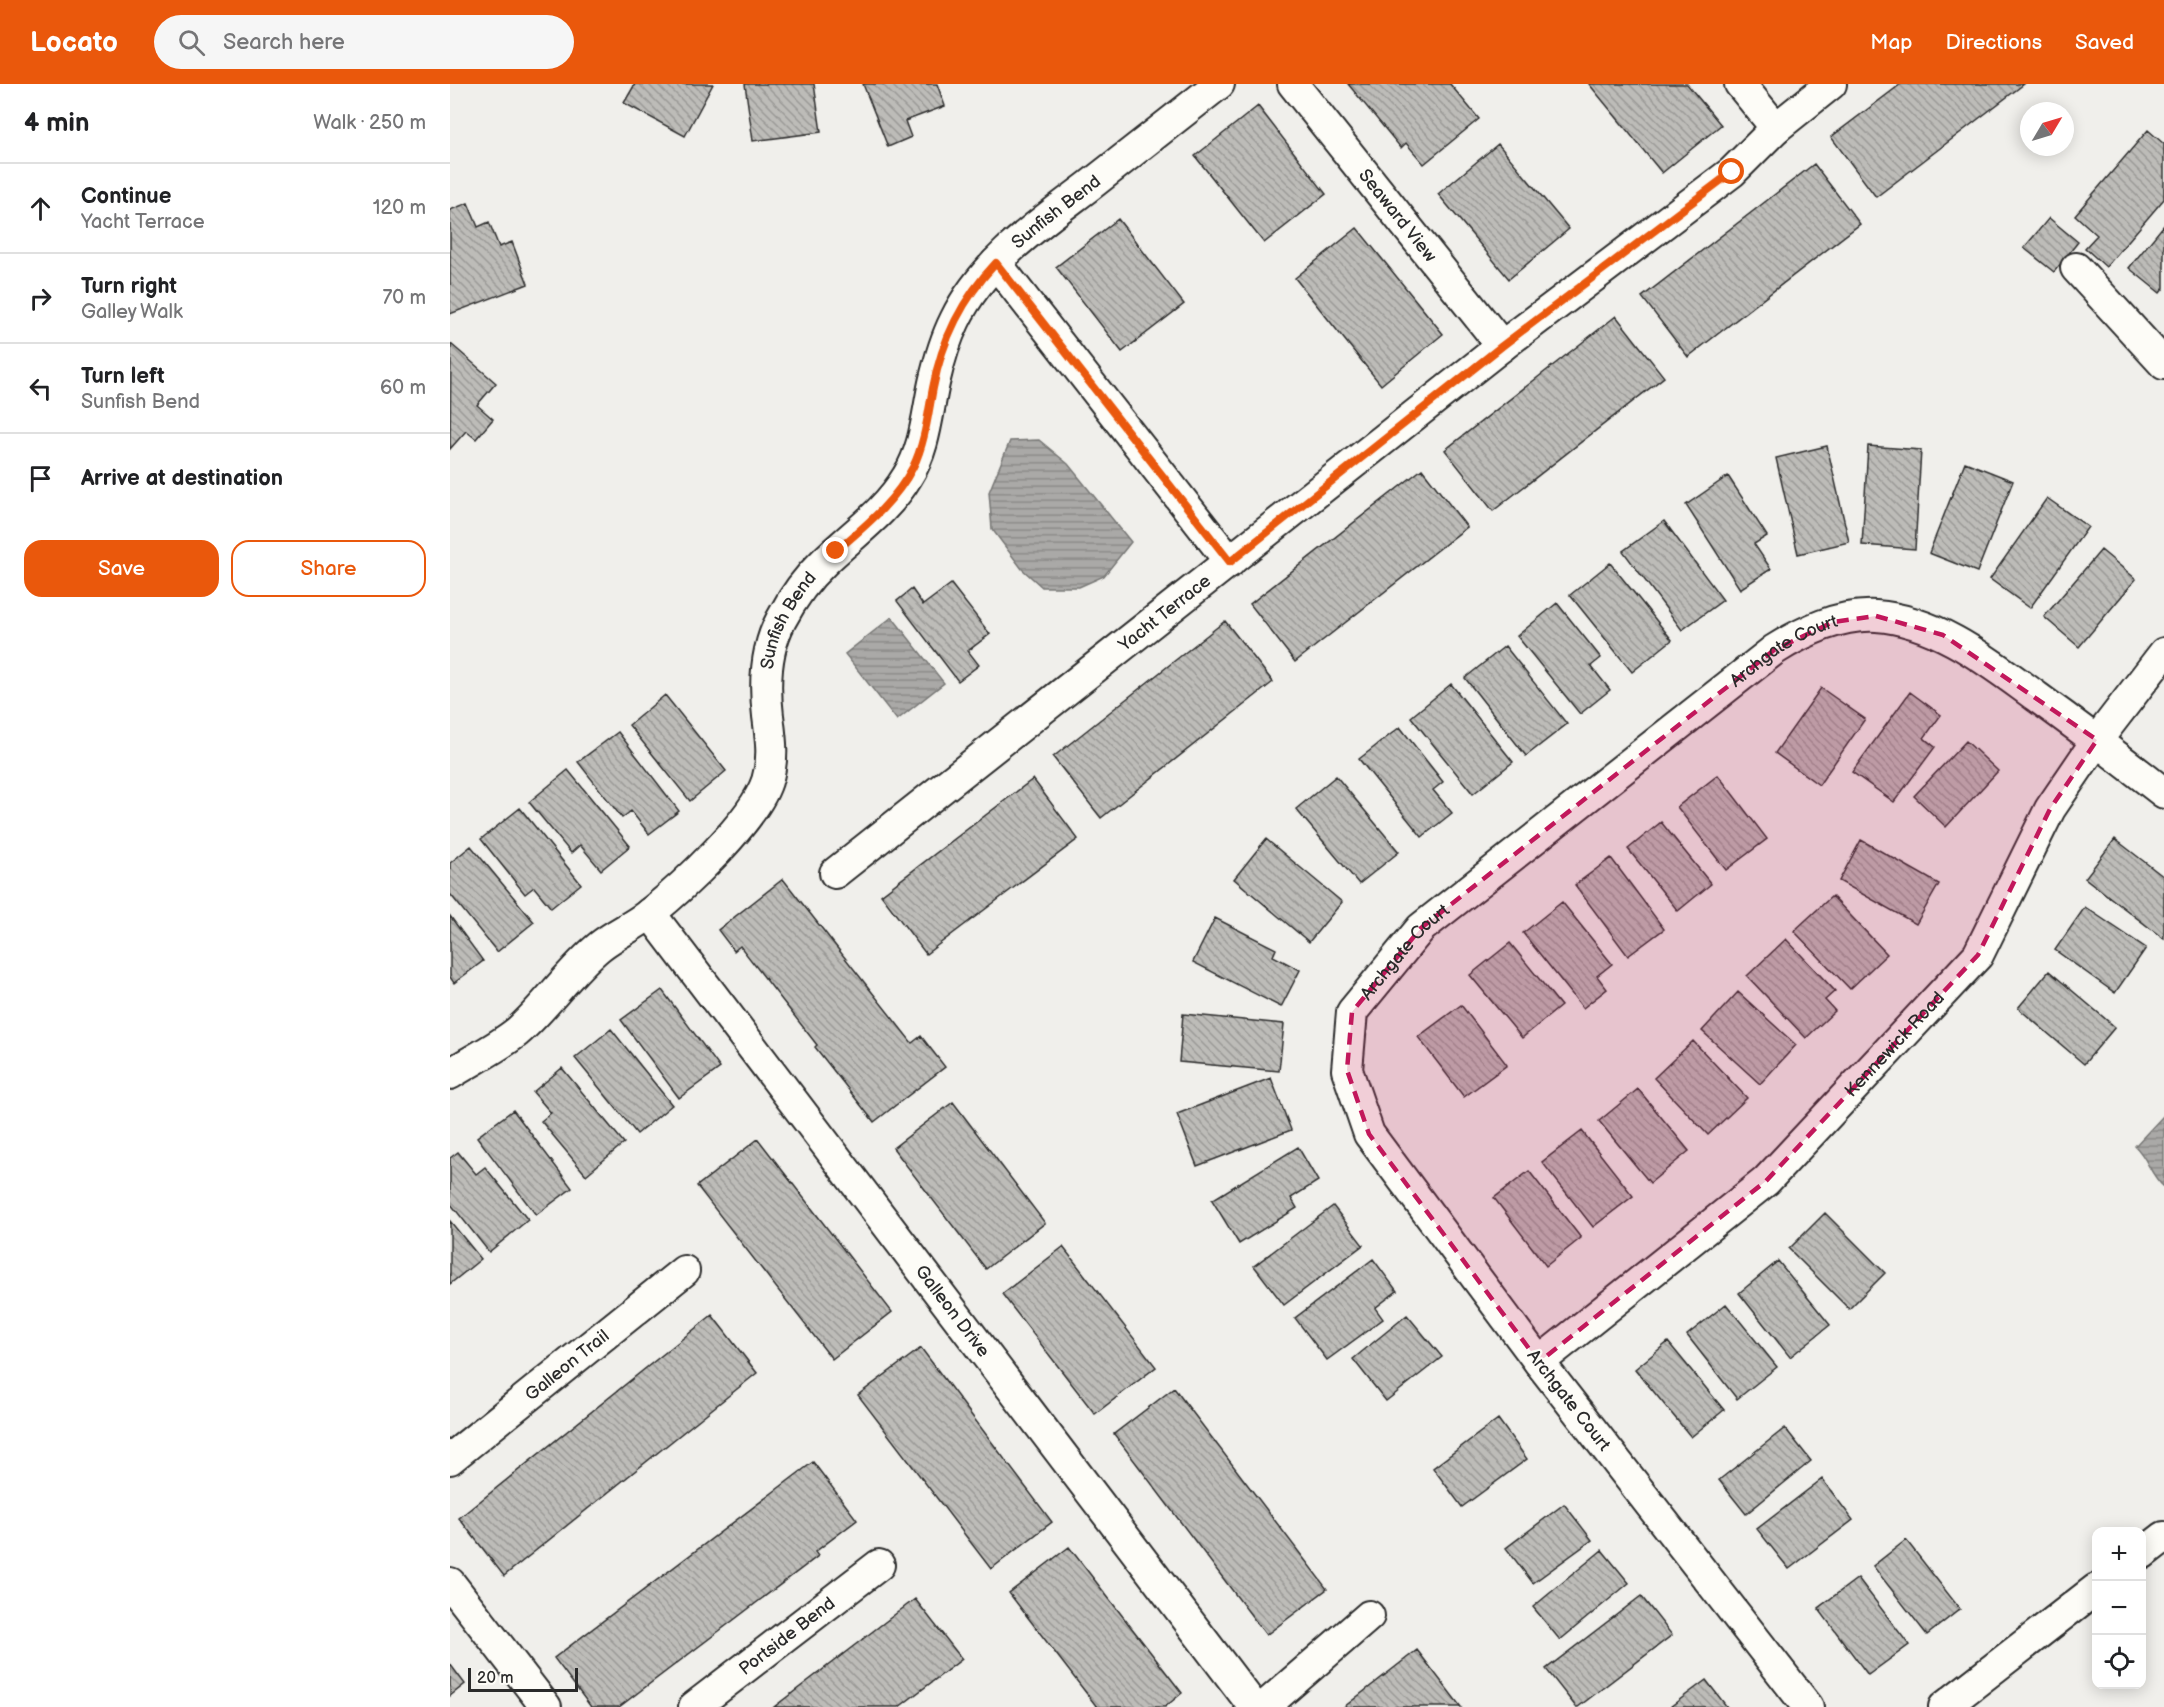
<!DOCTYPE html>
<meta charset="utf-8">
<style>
:root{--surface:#fff;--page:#f6f6f6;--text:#202124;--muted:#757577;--line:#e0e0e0;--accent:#ea580c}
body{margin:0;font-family:"Balsamiq Sans",sans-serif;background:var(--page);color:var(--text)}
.controls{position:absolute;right:18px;bottom:18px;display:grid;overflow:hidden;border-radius:12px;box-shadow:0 3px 15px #0003}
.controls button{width:54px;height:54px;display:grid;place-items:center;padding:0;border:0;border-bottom:2px solid var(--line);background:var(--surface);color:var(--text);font:30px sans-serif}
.compass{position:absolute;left:1570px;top:18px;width:54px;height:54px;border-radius:50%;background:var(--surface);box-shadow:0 3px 15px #0003;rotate:52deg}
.scale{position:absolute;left:18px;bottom:15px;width:110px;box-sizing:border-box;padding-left:6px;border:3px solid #2b2b2b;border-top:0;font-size:16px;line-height:21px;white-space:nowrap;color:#2b2b2b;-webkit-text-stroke:4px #fdfcf7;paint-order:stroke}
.stop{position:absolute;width:18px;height:18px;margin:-14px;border:4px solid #ea580c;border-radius:50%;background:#fff}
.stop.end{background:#ea580c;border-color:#fff;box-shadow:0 2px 6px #0008}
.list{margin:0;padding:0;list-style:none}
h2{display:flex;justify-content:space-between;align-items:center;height:78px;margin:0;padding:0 24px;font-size:26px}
h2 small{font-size:20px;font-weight:400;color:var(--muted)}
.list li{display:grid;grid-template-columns:39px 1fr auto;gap:18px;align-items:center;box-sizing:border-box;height:90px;padding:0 24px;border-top:2px solid var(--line)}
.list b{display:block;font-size:22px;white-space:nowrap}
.list p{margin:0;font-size:20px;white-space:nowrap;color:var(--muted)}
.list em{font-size:20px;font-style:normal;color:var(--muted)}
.actions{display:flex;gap:12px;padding:18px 24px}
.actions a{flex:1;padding:14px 0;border:2px solid var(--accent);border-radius:18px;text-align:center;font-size:21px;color:var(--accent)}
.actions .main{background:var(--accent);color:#fff}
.icon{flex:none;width:33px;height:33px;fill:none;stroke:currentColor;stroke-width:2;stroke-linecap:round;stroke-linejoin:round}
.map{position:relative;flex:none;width:1714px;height:1623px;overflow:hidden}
header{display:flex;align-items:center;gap:36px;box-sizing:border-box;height:84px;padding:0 30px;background:var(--accent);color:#fff}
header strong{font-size:28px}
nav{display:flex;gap:33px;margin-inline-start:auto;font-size:21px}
.search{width:420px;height:54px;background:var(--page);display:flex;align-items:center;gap:15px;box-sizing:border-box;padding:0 21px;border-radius:33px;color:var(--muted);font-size:22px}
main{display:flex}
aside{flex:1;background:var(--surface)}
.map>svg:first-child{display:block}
</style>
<header>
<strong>Locato</strong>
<div class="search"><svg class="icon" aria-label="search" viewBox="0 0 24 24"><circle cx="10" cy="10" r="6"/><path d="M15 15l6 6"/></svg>Search here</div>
<nav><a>Map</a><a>Directions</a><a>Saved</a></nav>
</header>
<main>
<aside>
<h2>4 min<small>Walk · 250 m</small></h2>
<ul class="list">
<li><svg class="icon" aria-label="ahead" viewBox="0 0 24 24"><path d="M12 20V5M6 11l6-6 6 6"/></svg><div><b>Continue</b><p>Yacht Terrace</p></div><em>120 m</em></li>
<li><svg class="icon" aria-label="right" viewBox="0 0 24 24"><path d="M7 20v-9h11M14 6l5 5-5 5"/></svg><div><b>Turn right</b><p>Galley Walk</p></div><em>70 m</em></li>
<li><svg class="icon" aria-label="left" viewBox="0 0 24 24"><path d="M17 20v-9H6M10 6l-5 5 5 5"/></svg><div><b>Turn left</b><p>Sunfish Bend</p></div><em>60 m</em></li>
<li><svg class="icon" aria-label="arrive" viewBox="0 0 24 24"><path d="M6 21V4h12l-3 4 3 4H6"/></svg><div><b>Arrive at destination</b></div></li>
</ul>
<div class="actions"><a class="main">Save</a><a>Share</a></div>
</aside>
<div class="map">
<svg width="1714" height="1623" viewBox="0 0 1714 1623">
<defs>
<pattern id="water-rules" width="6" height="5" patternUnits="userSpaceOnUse" patternTransform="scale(1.5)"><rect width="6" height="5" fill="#aaa9a7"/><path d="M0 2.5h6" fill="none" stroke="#8b8a88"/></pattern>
<pattern id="building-back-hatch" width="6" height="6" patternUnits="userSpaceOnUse" patternTransform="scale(1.5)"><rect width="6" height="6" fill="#bdbcb8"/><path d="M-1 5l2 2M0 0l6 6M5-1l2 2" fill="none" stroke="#9a9996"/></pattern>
</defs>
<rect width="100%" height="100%" fill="#f0efeb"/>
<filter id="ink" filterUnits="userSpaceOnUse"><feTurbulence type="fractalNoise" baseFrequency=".0167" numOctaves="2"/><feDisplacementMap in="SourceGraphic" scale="12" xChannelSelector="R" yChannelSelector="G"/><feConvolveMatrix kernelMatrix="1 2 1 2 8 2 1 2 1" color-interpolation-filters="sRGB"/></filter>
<g filter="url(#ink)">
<path fill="url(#water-rules)" stroke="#777775" stroke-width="1.5" d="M589 356 618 380 681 458 654 492 629 503H592L572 485 542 445 539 408 560 357Z
M442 533 494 599 447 636 395 570Z
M1713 1032 1714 1033V1103C1699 1089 1699 1076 1685 1062Z"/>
<path fill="url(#building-back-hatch)" stroke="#2b2b2b" stroke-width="1.5" d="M185 0H263L235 52 174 19Z
M295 0H364L371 48 303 57Z
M413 0H487L495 22 455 37 461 53 438 63Z
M898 0H1000L1029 35 974 80 956 59 951 64Z
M1139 0H1237L1271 41 1212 89Z
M1451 0H1574L1426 113 1381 53Z
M808 22 876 110 814 159 745 72Z
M1698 46 1714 60V115L1656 183 1635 164 1647 151 1625 131Z
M1048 60 1119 145 1059 195 988 110Z
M1364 80 1410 140 1238 273 1192 213Z
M18 119 28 143 39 138 49 163 62 158 78 200 0 230V126Z
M1599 134 1628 158 1604 188 1574 164Z
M668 135 734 220 672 268 606 183Z
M1714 141V204L1710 209 1679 184Z
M907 144 993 250 931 301 845 194Z
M1166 232 1214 293 1043 427 995 366Z
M1 260 46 299 27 321 43 335 26 355 16 347 0 365Z
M1377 362 1399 458 1348 470 1326 374Z
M1418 362 1471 366 1465 465 1412 461Z
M1515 378 1563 397 1527 488 1479 469Z
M972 385 1017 443 845 578 800 520Z
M1278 392 1317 452 1304 460 1321 485 1290 505 1236 421Z
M1597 414 1638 443 1580 524 1540 495Z
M1214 437 1273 516 1232 546 1173 467Z
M1651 466 1686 495 1629 563 1594 533Z
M1160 479 1222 556 1182 588 1120 511Z
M501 500 540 550 518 567 529 581 508 597 447 517 462 505 473 521Z
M1107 519 1151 574 1141 582 1160 606 1130 630 1067 552Z
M775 537 823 598 651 734 603 673Z
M1055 562 1117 640 1076 672 1015 594Z
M1001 600 1063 678 1023 710 961 633Z
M1371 604 1415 635 1369 701 1325 669Z
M1460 608 1491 631 1474 654 1485 663 1444 718 1402 688Z
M215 611 276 687 240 717 179 641Z
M950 643 993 698 983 706 1002 729 972 753 909 675Z
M168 648 229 727 199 750 181 727 172 734 128 678Z
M1516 657 1548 687 1496 743 1464 712Z
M118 686 180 762 151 786 130 761 121 769 79 718Z
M1268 691 1317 755 1276 786 1227 723Z
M886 692 949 768 909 800 846 725Z
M583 695 628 755 476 870 431 811Z
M70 724 131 800 101 824 84 803 75 810 31 755Z
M1211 738 1261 800 1228 827 1178 765Z
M816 755 892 818 859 858 784 795Z
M1665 755 1714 793V855L1635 794Z
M1411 756 1489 800 1466 840 1389 797Z
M21 762 84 838 47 868 0 810V779Z
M1161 774 1214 845 1178 872 1125 801Z
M333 795 462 959 471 952 495 983 424 1038 365 963 367 961 290 862 284 867 268 846Z
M1382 812 1437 870 1400 905 1344 847Z
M1112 818 1162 880 1147 892 1157 905 1133 924 1073 849Z
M1635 823 1696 864 1665 909 1605 866Z
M0 832 33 877 4 899 0 893Z
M765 834 826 865 823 872 850 886 831 923 743 878Z
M1336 855 1385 907 1375 916 1385 927 1356 954 1297 892Z
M1060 859 1111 922 1072 954 1020 891Z
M1599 887 1665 943 1634 980 1568 924Z
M212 906 270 984 229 1014 171 936Z
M1288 908 1346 961 1310 1000 1252 947Z
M1011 921 1057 981 1014 1013 968 953Z
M733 930 834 940 829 987 729 978Z
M161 945 222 1021 187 1050 125 974Z
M1243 957 1297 1014 1258 1051 1204 994Z
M112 984 174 1059 136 1091 91 1037 101 1029 83 1008Z
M821 994 841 1046 747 1082 727 1030Z
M1188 1005 1239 1067 1200 1099 1149 1037Z
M503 1018 595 1139 536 1185 443 1064Z
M63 1026 122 1104 86 1131 27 1053Z
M1132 1047 1183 1112 1143 1143 1092 1078Z
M308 1055 442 1228 382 1275 247 1102Z
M848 1063 868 1097 841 1114 847 1124 789 1160 762 1116Z
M8 1068 26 1090 35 1083 78 1136 39 1168 0 1119V1074Z
M1079 1087 1131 1154 1096 1182 1044 1114Z
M883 1122 913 1161 834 1221 804 1182Z
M1375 1129 1435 1189 1399 1225 1339 1165Z
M0 1137 31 1175 0 1200Z
M613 1163 706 1283 645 1330 552 1210Z
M923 1175 947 1207 925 1224 933 1235 877 1276 845 1234Z
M1328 1177 1380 1241 1340 1273 1289 1209Z
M1276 1220 1327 1283 1287 1315 1237 1251Z
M262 1231 307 1289 54 1492 9 1434Z
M957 1231 992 1273 936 1317 903 1275Z
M1218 1258 1274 1326 1241 1353 1185 1285Z
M471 1264 602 1438 541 1485 408 1311Z
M724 1304 877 1505 816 1551 664 1350Z
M1048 1335 1077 1375 1012 1423 983 1384Z
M1335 1344 1361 1377 1296 1430 1269 1396Z
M363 1378 407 1436 365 1468 368 1472 169 1623H141L104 1574Z
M1372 1395 1403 1436 1339 1485 1307 1445Z
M1114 1420 1142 1456 1083 1499 1056 1464Z
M1456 1456 1510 1525 1477 1551 1423 1482Z
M619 1463 732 1609 715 1623H647L559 1509Z
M1152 1466 1179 1499 1110 1556 1083 1523Z
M1408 1494 1459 1561 1418 1591 1368 1524Z
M1191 1512 1222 1551 1128 1623H1126L1096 1585Z
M465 1515 512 1575 449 1623H324Z
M967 1566 1011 1623H894Z
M0 1580 15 1600 0 1612Z
M1256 1596 1277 1623H1220Z"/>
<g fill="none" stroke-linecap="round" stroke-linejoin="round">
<g stroke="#2b2b2b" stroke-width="34">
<g id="street">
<path id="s1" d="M843 0 1052 262"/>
<path d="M1290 0 1326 44"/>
<path d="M546 179 780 478"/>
<path d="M1626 184 1714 280"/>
<path id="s2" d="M385 789 1052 262 1282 88 1326 44 1381 0"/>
<path id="s3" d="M200 829 804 1623"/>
<path id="s4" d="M0 990C22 976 47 964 67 948 97 922 119 887 150 862 165 850 184 842 199 830 233 803 304 737 317 697 324 675 321 655 318 632 314 599 315 566 331 536 342 515 357 494 374 478 403 450 436 428 457 393 475 365 477 331 484 299 489 277 495 256 505 236 533 178 589 140 639 102 682 68 726 34 769 0"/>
<path id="s5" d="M1089 1278 1316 1097 1528 871 1600 725 1647 656 1714 569"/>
<path id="s6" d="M0 1375 234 1187"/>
<path d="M1692 1470 1714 1453"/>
<path d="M0 1499 96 1623"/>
<path id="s7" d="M244 1623 429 1481"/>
<path d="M814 1623 919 1532"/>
<path id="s8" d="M1358 1623 1089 1278 919 1050 897 986 902 928 971 844 1324 566C1354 547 1389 530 1426 532 1487 536 1539 578 1587 613 1630 644 1672 676 1714 709"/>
<path d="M1494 1623 1646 1505"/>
</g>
</g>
<use href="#street" stroke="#fdfcf7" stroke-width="30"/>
</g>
</g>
<g fill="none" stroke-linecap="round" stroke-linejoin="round" filter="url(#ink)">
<path stroke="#ea580c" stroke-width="8" d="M386 467C415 442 445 418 463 383 475 359 478 330 483 304 492 255 512 215 546 179L780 478 1052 262 1282 88"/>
</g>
<path fill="#c2185b" fill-opacity="0.2" stroke="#c2185b" stroke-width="4.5" stroke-dasharray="12 8" stroke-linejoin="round" d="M1426 532 1493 551 1647 656 1600 725 1528 871 1316 1097 1089 1278 919 1050 897 986 902 928 971 844 1324 566 1383 538Z"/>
<g text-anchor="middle" stroke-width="4.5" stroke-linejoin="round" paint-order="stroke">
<g font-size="18" fill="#2b2b2b" stroke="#fdfcf7">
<text dy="6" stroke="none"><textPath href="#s4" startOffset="1107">Sunfish Bend</textPath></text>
<text dy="6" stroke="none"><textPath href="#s1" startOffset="168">Seaward View</textPath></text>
<text dy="6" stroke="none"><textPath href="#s2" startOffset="420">Yacht Terrace</textPath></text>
<text dy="6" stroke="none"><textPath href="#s4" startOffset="603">Sunfish Bend</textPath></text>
<text dy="6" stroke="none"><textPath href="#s8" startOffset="1414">Archgate Court</textPath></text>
<text dy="6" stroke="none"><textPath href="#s8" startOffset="928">Archgate Court</textPath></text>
<text dy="6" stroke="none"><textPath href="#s5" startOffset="478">Kennewick Road</textPath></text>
<text dy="6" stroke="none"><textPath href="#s3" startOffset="500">Galleon Drive</textPath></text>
<text dy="6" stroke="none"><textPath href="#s6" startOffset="150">Galleon Trail</textPath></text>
<text transform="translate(1119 1316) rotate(52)" y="6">Archgate Court</text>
<text dy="6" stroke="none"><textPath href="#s7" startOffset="117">Portside Bend</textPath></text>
</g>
</g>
</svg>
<div class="controls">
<button>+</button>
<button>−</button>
<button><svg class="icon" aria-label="locate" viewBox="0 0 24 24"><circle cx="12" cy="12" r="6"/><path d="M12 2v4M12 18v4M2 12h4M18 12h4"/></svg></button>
</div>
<svg class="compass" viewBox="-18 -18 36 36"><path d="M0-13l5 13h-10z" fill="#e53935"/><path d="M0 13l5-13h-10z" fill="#757577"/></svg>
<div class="scale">20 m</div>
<div class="stop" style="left:1282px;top:88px"></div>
<div class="stop end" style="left:386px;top:467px"></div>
</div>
</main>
